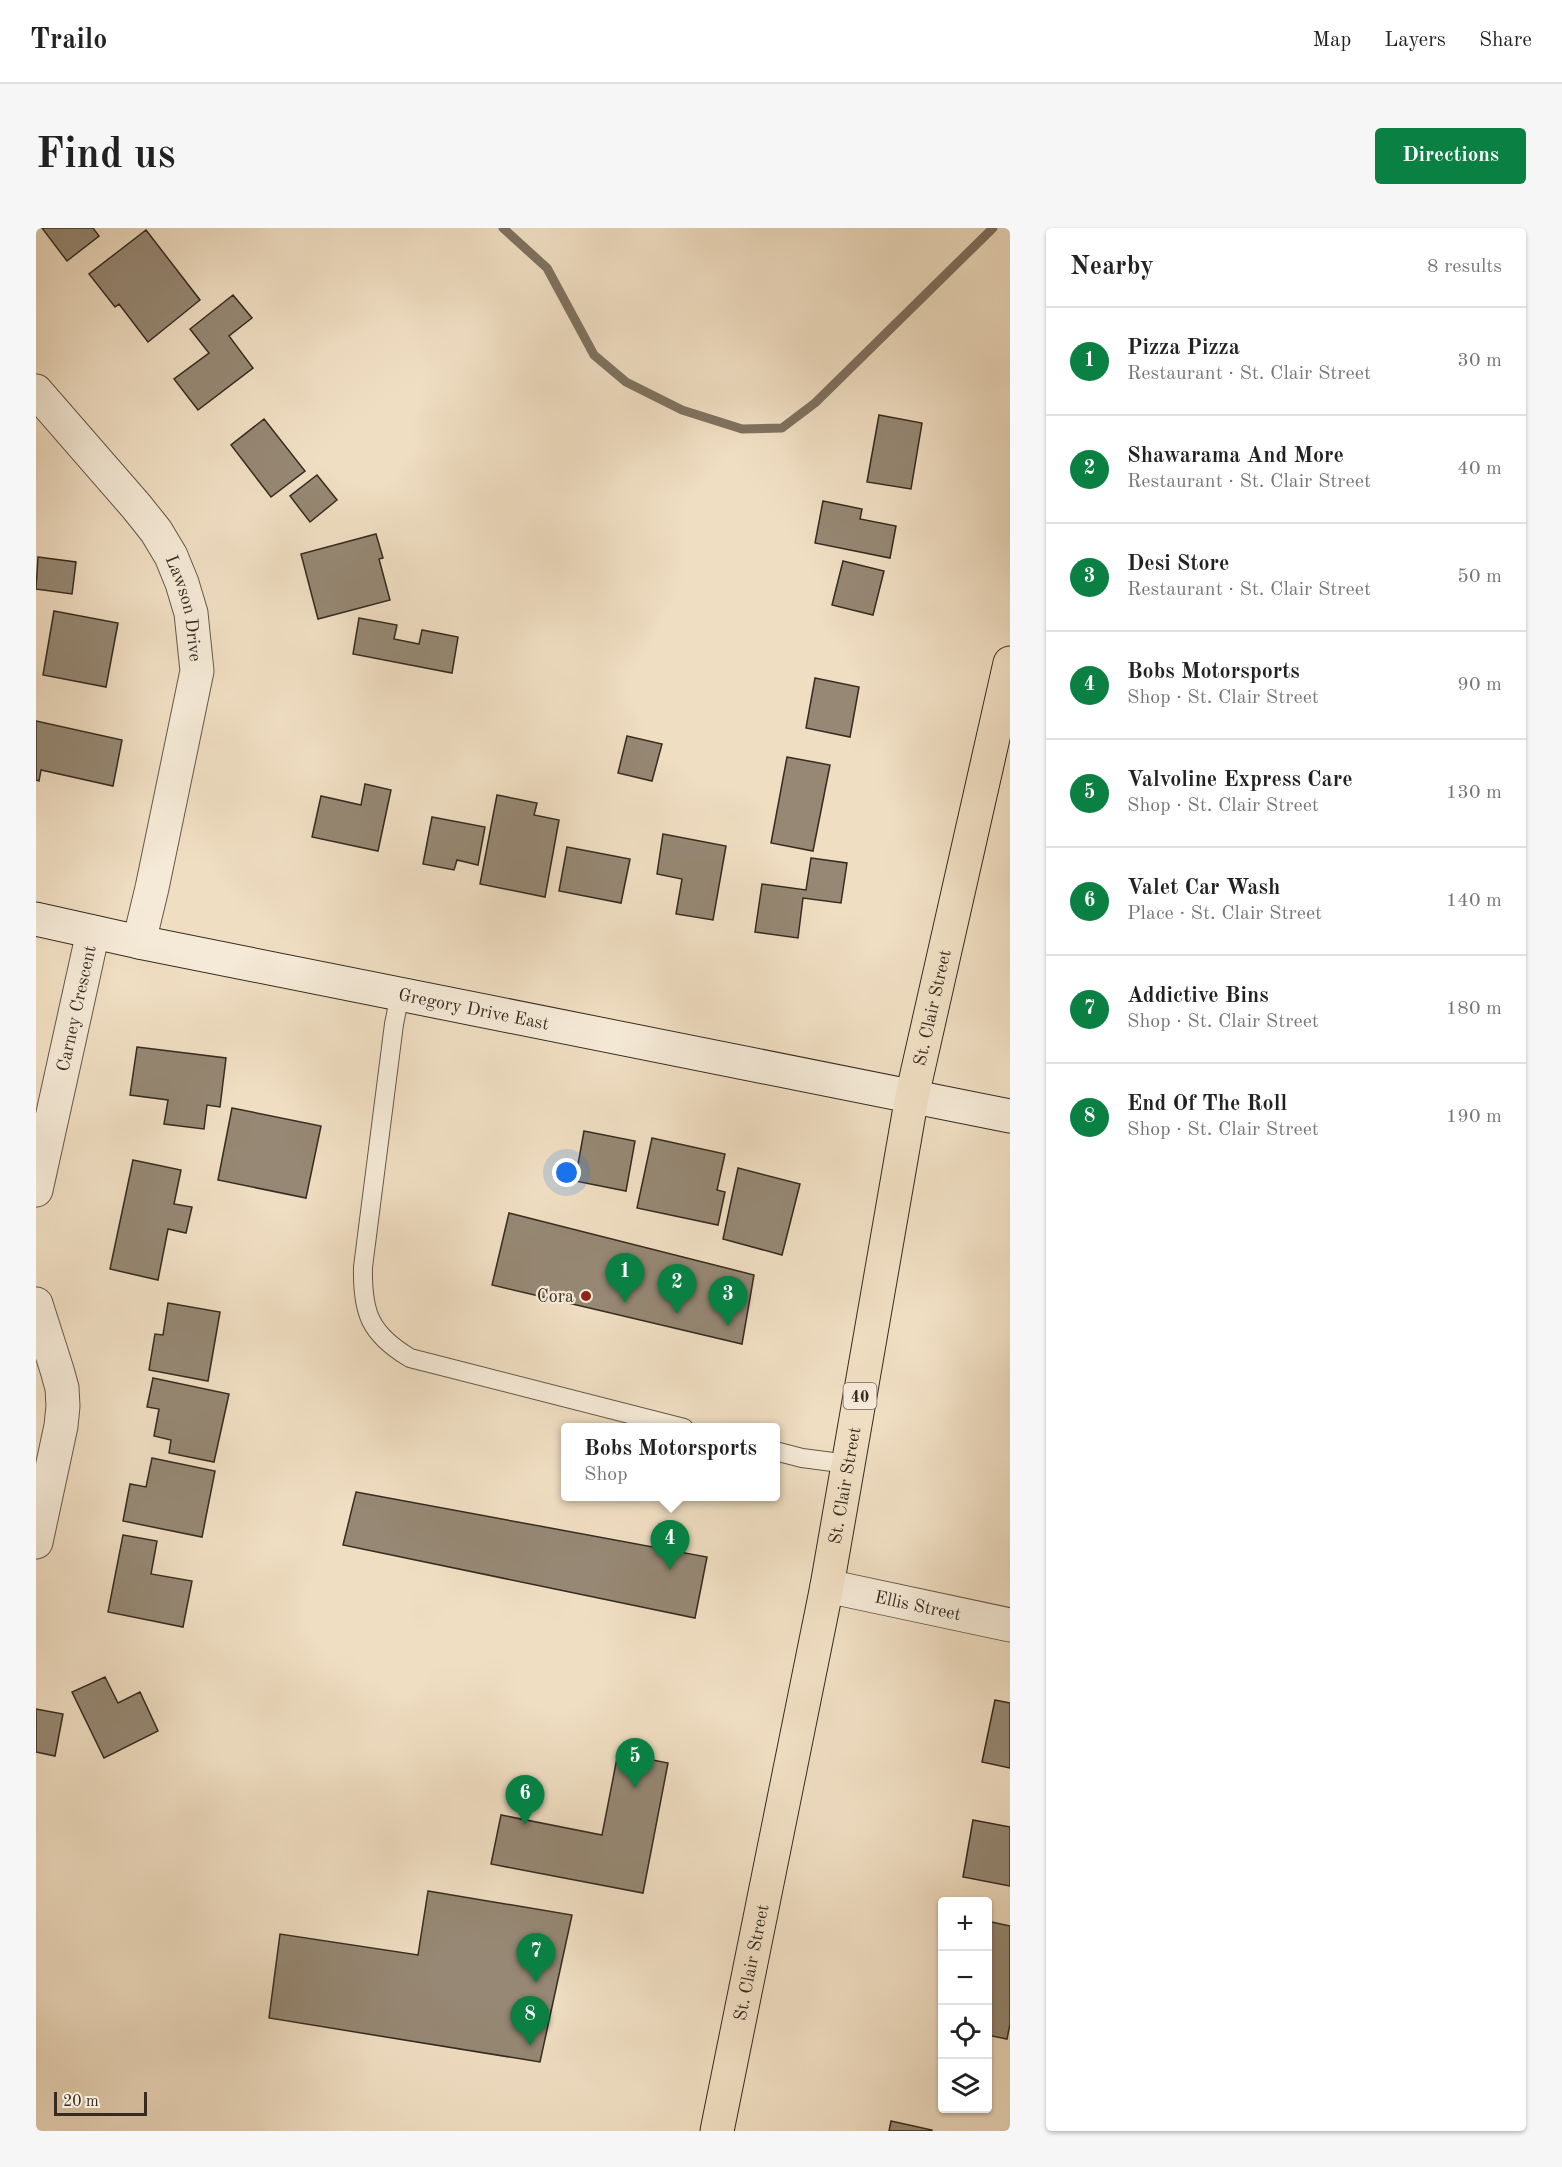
<!DOCTYPE html>
<meta charset="utf-8">
<style>
:root{--surface:#fff;--page:#f6f6f6;--text:#222;--muted:#767676;--line:#e0e0e0;--accent:#0b8043}
body{margin:0;font-family:"Old Standard TT",serif;background:var(--page);color:var(--text)}
.controls{position:absolute;right:18px;bottom:18px;display:grid;overflow:hidden;border-radius:6px;box-shadow:0 2px 4px #0004}
.controls button{width:54px;height:54px;display:grid;place-items:center;padding:0;border:0;border-bottom:2px solid var(--line);background:var(--surface);color:var(--text);font:30px sans-serif}
.scale{position:absolute;left:18px;bottom:15px;width:93px;box-sizing:border-box;padding-left:6px;border:3px solid #352b20;border-top:0;font-size:16px;line-height:21px;white-space:nowrap;color:#352b20;-webkit-text-stroke:4px #f5ead7;paint-order:stroke}
.you{position:absolute;left:531px;top:945px;width:21px;height:21px;margin:-15px;border:4px solid #fff;border-radius:50%;background:#1a73e8;box-shadow:0 0 0 9px #1a73e833}
.badge{display:grid;place-items:center;width:39px;height:39px;border-radius:50%;background:var(--accent);color:#fff;font-size:20px;font-weight:700}
.pin{position:absolute;translate:-50% -50px;filter:drop-shadow(0 2px 3px #0008)}
.pin::after{content:'';position:absolute;top:32px;width:21px;height:18px;background:inherit;clip-path:polygon(0 0,100% 0,50% 100%)}
.popup{position:absolute;left:525px;top:1195px;width:219px;height:78px;box-sizing:border-box;display:grid;place-content:center;border-radius:6px;background:var(--surface);filter:drop-shadow(0 2px 4px #0005);font-size:20px;white-space:nowrap;color:var(--muted)}
.popup b{font-size:22px;color:var(--text)}
.popup::after{content:'';position:absolute;left:50%;top:100%;margin-left:-12px;border:12px solid transparent;border-top-color:var(--surface)}
.list{margin:0;padding:0;list-style:none}
h2{display:flex;justify-content:space-between;align-items:center;height:78px;margin:0;padding:0 24px;font-size:26px}
h2 small{font-size:20px;font-weight:400;color:var(--muted)}
.list li{display:grid;grid-template-columns:39px 1fr auto;gap:18px;align-items:center;box-sizing:border-box;height:108px;padding:0 24px;border-top:2px solid var(--line)}
.list b{display:block;font-size:22px;white-space:nowrap}
.list p{margin:0;font-size:20px;white-space:nowrap;color:var(--muted)}
.list em{font-size:20px;font-style:normal;color:var(--muted)}
.icon{flex:none;width:33px;height:33px;fill:none;stroke:currentColor;stroke-width:2;stroke-linecap:round;stroke-linejoin:round}
.map{position:relative;flex:none;width:974px;height:1903px;overflow:hidden;border-radius:6px}
header{display:flex;align-items:center;gap:36px;box-sizing:border-box;height:84px;padding:0 30px;background:var(--surface);border-bottom:2px solid var(--line)}
header strong{font-size:28px}
nav{display:flex;gap:33px;margin-inline-start:auto;font-size:21px}
.intro{display:flex;align-items:center;justify-content:space-between;box-sizing:border-box;height:144px;padding:0 36px}
h1{margin:0;font-size:42px}
.button{padding:15px 27px;border-radius:6px;background:var(--accent);color:#fff;font-size:21px;font-weight:700}
main{display:flex;gap:36px;padding:0 36px}
aside{flex:1;background:var(--surface);border-radius:6px;box-shadow:0 2px 4px #0004}
.map>svg:first-child{display:block}
</style>
<header>
<strong>Trailo</strong>
<nav><a>Map</a><a>Layers</a><a>Share</a></nav>
</header>
<div class="intro"><h1>Find us</h1><a class="button">Directions</a></div>
<main>
<div class="map">
<svg width="974" height="1903" viewBox="0 0 974 1903">
<rect width="100%" height="100%" fill="#f0dec2"/>
<filter id="stains"><feTurbulence type="fractalNoise" baseFrequency=".00333" numOctaves="4"/><feColorMatrix values="0 0 0 0 .2 0 0 0 0 .09 0 0 0 0 .02 0 0 0 .5 -.17"/></filter>
<radialGradient id="worn" r=".72"><stop offset=".6" stop-color="#630" stop-opacity="0"/><stop offset="1" stop-color="#630" stop-opacity=".3"/></radialGradient>
<g fill="none" stroke-linecap="round" stroke-linejoin="round">
<path stroke="#7f7260" stroke-width="9" d="M467 0 511 40 558 127 590 154 646 182 706 201 746 200 779 175 957 0"/>
</g>
<path fill="#968874" stroke="#352b20" stroke-width="1.5" d="M6 0H57L63 8 31 33Z
M110 2 164 72 112 114 83 76 79 79 53 46Z
M197 67 216 90 193 108 217 140 162 182 138 151 173 125 154 101Z
M843 187 886 195 875 261 831 254Z
M228 191 269 243 235 269 195 217Z
M281 247 301 272 274 294 254 268Z
M787 273 826 281 824 291 860 298 854 330 779 315Z
M340 306 347 330 343 331 354 372 282 391 265 326Z
M2 329 40 334 36 366 0 361Z
M807 333 848 343 837 387 796 377Z
M18 383 82 395 70 459 7 447Z
M323 390 361 397 358 411 383 416 386 402 422 409 416 445 317 426Z
M779 450 823 459 814 509 770 500Z
M0 493 86 512 77 558 5 542 3 553 0 552Z
M591 508 626 516 616 553 582 545Z
M751 529 794 537 777 623 735 615Z
M329 556 355 562 342 623 276 609 285 568 325 577Z
M461 567 501 575 498 587 523 592 509 669 444 656Z
M396 589 449 599 442 637 421 632 418 642 387 636Z
M627 606 690 618 677 692 640 686 646 651 621 646Z
M531 619 594 631 585 675 523 663Z
M775 630 811 635 805 675 767 670 762 710 719 704 726 656 770 662Z
M101 819 190 830 184 879 171 877 168 901 128 896 132 872 94 867Z
M196 880 285 898 270 970 182 952Z
M548 903 599 913 590 963 539 953Z
M616 910 689 926 681 962 689 964 682 997 601 980Z
M97 932 145 942 138 976 156 979 150 1005 132 1001 122 1052 74 1041Z
M702 940 764 956 746 1027 687 1011Z
M473 985 718 1047 706 1116 456 1057Z
M132 1075 184 1084 172 1153 113 1142 119 1106 127 1107Z
M117 1150 193 1166 178 1234 133 1225 135 1212 118 1208 123 1181 111 1179Z
M116 1230 179 1243 166 1309 87 1293 94 1256 110 1259Z
M320 1264 671 1329 659 1390 307 1317Z
M87 1307 121 1313 115 1346 156 1353 147 1399 72 1384Z
M69 1449 82 1475 104 1464 122 1503 68 1530 36 1464Z
M959 1472 974 1475V1540L946 1534Z
M0 1481 27 1486 19 1528 0 1524Z
M582 1525 632 1535 607 1665 455 1636 465 1587 566 1607Z
M937 1592 974 1599V1658L927 1649Z
M392 1663 536 1687 504 1834 233 1790 244 1706 382 1727Z
M951 1693 974 1698V1796L971 1811 951 1807Z
M855 1893 896 1902V1903H853Z"/>
<g fill="none" stroke-linecap="round" stroke-linejoin="round">
<g stroke="#645848" stroke-width="20">
<path id="lane" d="M364 766 358 796 327 1039C326 1085 334 1106 374 1130L648 1200
M739 1223 766 1230 812 1236"/>
</g>
<g stroke="#645848" stroke-width="35">
<g id="street">
<path id="s1" d="M0 163 100 278 120 303 135 328 146 355 155 385 161 443 116 660 103 714"/>
<path id="s2" d="M0 962 57 704"/>
<path d="M0 1076 21 1142 26 1160 27 1178 25 1198 0 1314"/>
<path id="s3" d="M791 1358 974 1397"/>
</g>
</g>
<g stroke="#352b20" stroke-width="35">
<g id="secondary">
<path id="s4" d="M0 691 103 714 974 888"/>
</g>
</g>
<g stroke="#352b20" stroke-width="35">
<g id="primary">
<path id="s5" d="M681 1903 791 1358 876 868 974 435"/>
</g>
</g>
<use href="#lane" stroke="#f5ead7" stroke-width="18"/>
<use href="#street" stroke="#f5ead7" stroke-width="33"/>
<use href="#secondary" stroke="#f5ead7" stroke-width="33"/>
<use href="#primary" stroke="#f0dec2" stroke-width="33"/>
</g>
<circle fill="#8f2418" stroke="#f5ead7" stroke-width="2" cx="550" cy="1068" r="6"/>
<g text-anchor="middle" stroke-width="4.5" stroke-linejoin="round" paint-order="stroke">
<rect fill="#f5ead7" stroke="#6f6457" stroke-width="1.5" x="807.5" y="1155" width="33" height="26" rx="4.5"/>
<g font-size="16" font-weight="bold" fill="#352b20">
<text x="824" y="1174">40</text>
</g>
<g font-size="18" fill="#352b20" stroke="#f5ead7">
<text dy="6" stroke="none"><textPath href="#s1" startOffset="268">Lawson Drive</textPath></text>
<text dy="6" stroke="none"><textPath href="#s5" startOffset="1144">St. Clair Street</textPath></text>
<text dy="6" stroke="none"><textPath href="#s2" startOffset="186">Carney Crescent</textPath></text>
<text dy="6" stroke="none"><textPath href="#s4" startOffset="447">Gregory Drive East</textPath></text>
<text dy="6" stroke="none"><textPath href="#s5" startOffset="658">St. Clair Street</textPath></text>
<text dy="6" stroke="none"><textPath href="#s3" startOffset="93">Ellis Street</textPath></text>
<text dy="6" stroke="none"><textPath href="#s5" startOffset="172">St. Clair Street</textPath></text>
</g>
<g font-size="18" fill="#352b20" stroke="#f5ead7" text-anchor="end">
<text x="538" y="1074">Cora</text>
</g>
</g>
<rect width="100%" height="100%" filter="url(#stains)"/>
<rect width="100%" height="100%" fill="url(#worn)"/>
</svg>
<div class="controls">
<button>+</button>
<button>−</button>
<button><svg class="icon" aria-label="locate" viewBox="0 0 24 24"><circle cx="12" cy="12" r="6"/><path d="M12 2v4M12 18v4M2 12h4M18 12h4"/></svg></button>
<button><svg class="icon" aria-label="layers" viewBox="0 0 24 24"><path d="M12 4l9 5-9 5-9-5zM3 14l9 5 9-5"/></svg></button>
</div>
<div class="scale">20 m</div>
<div class="you"></div>
<div class="pin badge" style="left:589px;top:1075px">1</div>
<div class="pin badge" style="left:641px;top:1086px">2</div>
<div class="pin badge" style="left:692px;top:1098px">3</div>
<div class="pin badge" style="left:634px;top:1342px">4</div>
<div class="popup"><b>Bobs Motorsports</b>Shop</div>
<div class="pin badge" style="left:599px;top:1560px">5</div>
<div class="pin badge" style="left:489px;top:1597px">6</div>
<div class="pin badge" style="left:500px;top:1755px">7</div>
<div class="pin badge" style="left:494px;top:1818px">8</div>
</div>
<aside>
<h2>Nearby<small>8 results</small></h2>
<ul class="list">
<li><span class="badge">1</span><div><b>Pizza Pizza</b><p>Restaurant · St. Clair Street</p></div><em>30 m</em></li>
<li><span class="badge">2</span><div><b>Shawarama And More</b><p>Restaurant · St. Clair Street</p></div><em>40 m</em></li>
<li><span class="badge">3</span><div><b>Desi Store</b><p>Restaurant · St. Clair Street</p></div><em>50 m</em></li>
<li><span class="badge">4</span><div><b>Bobs Motorsports</b><p>Shop · St. Clair Street</p></div><em>90 m</em></li>
<li><span class="badge">5</span><div><b>Valvoline Express Care</b><p>Shop · St. Clair Street</p></div><em>130 m</em></li>
<li><span class="badge">6</span><div><b>Valet Car Wash</b><p>Place · St. Clair Street</p></div><em>140 m</em></li>
<li><span class="badge">7</span><div><b>Addictive Bins</b><p>Shop · St. Clair Street</p></div><em>180 m</em></li>
<li><span class="badge">8</span><div><b>End Of The Roll</b><p>Shop · St. Clair Street</p></div><em>190 m</em></li>
</ul>
</aside>
</main>
